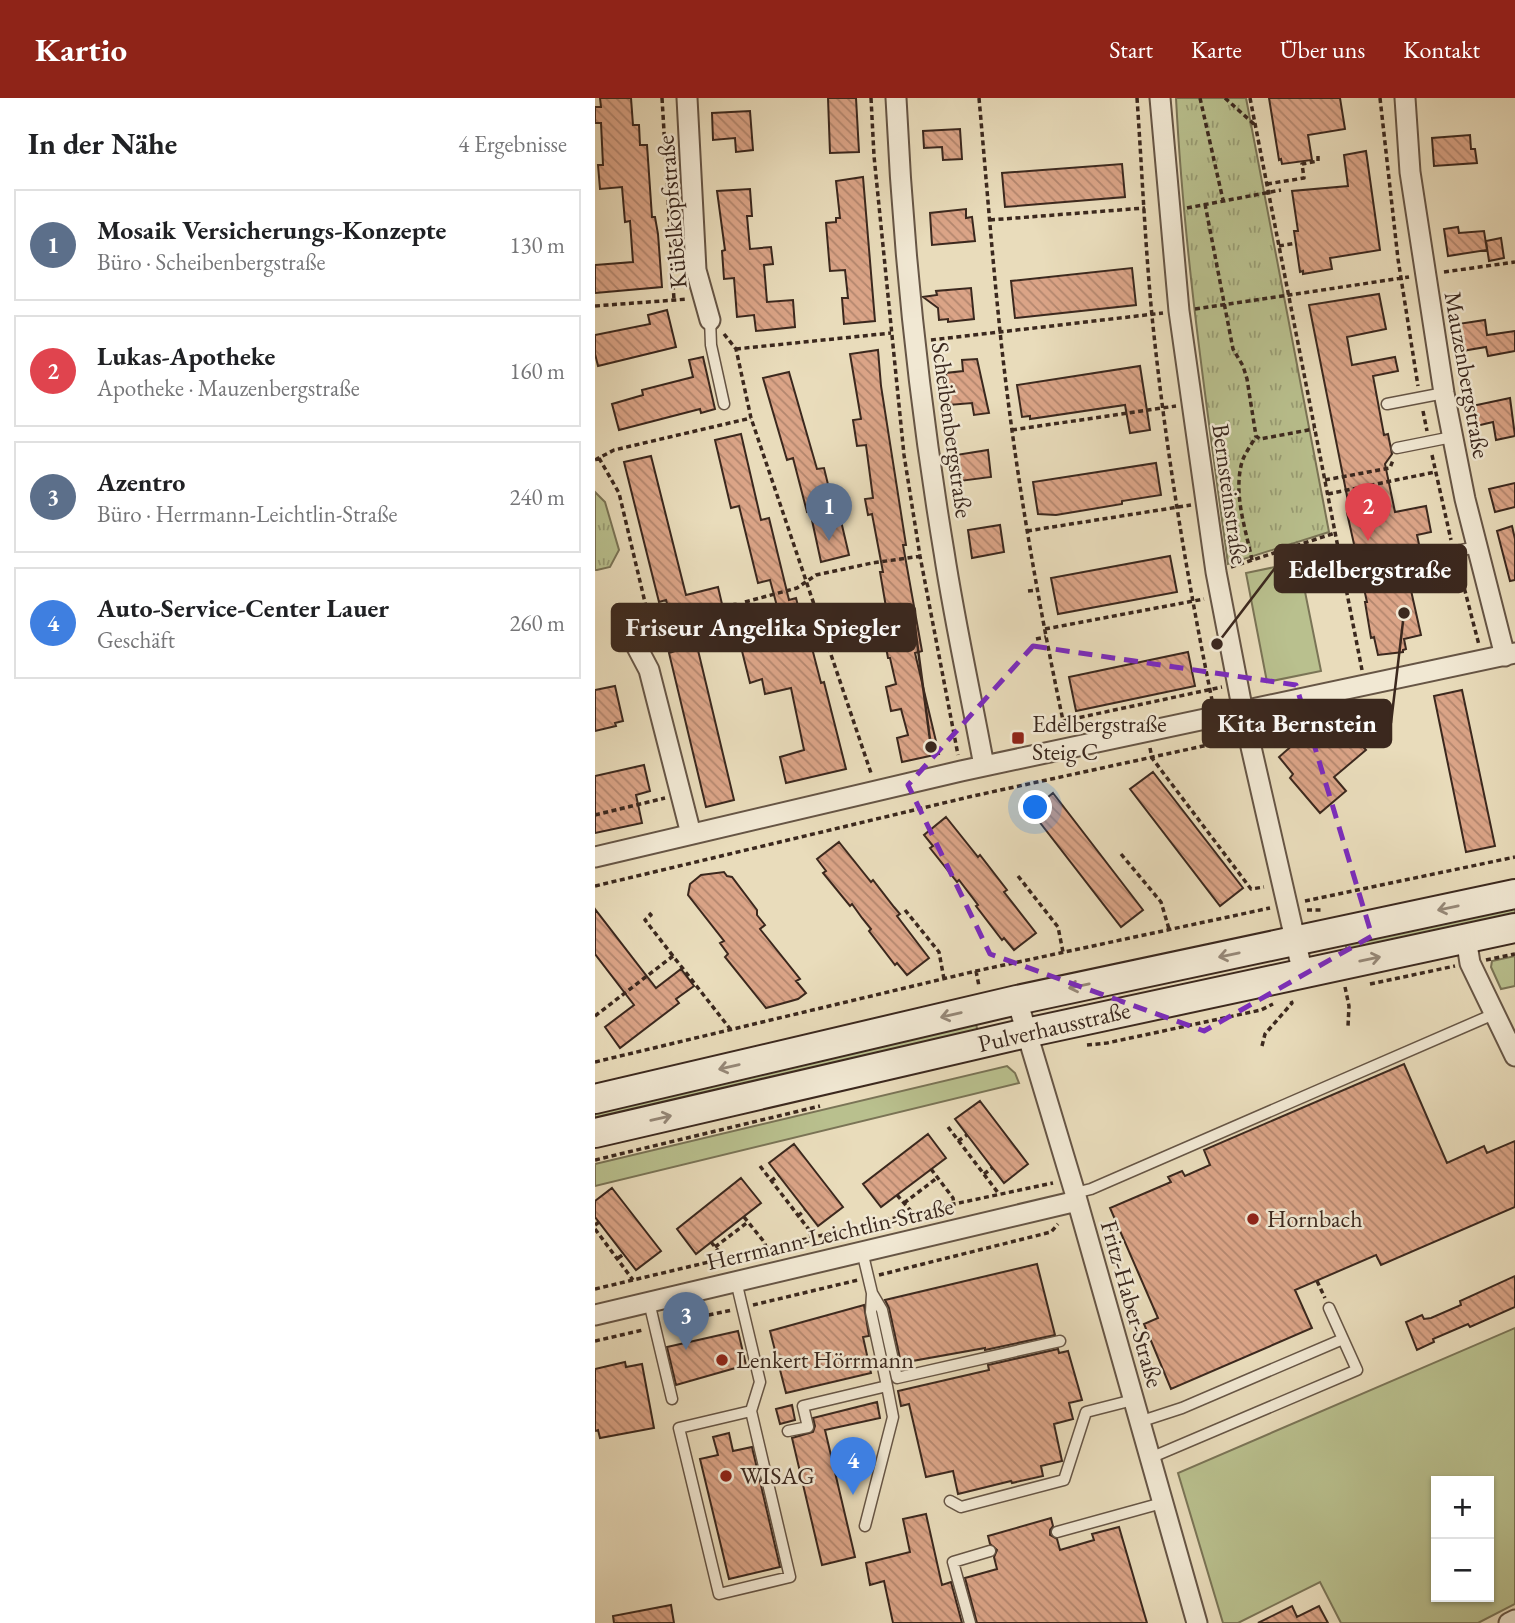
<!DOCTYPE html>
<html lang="de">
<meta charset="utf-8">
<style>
:root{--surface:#fff;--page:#f2f2f2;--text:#202124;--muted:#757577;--line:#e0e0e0;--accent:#8f2418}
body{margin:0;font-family:"EB Garamond",serif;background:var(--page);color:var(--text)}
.controls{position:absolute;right:21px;bottom:21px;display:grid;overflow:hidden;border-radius:0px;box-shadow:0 2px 5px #0004}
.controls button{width:63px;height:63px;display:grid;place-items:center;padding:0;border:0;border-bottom:2px solid var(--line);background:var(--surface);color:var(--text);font:35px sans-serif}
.you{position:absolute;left:441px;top:710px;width:24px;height:24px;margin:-18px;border:5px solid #fff;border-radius:50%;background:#1a73e8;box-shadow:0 0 0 10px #1a73e833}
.badge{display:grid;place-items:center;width:46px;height:46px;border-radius:50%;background:var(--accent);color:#fff;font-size:23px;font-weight:700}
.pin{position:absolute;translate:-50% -58px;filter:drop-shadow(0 2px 4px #0008)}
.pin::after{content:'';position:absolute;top:37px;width:24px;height:21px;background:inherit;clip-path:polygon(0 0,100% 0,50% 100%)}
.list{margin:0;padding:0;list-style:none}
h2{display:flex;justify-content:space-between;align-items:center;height:91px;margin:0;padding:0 28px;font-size:30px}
h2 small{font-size:23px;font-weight:400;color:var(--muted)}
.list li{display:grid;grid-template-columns:46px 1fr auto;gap:21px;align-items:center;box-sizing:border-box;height:112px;margin:0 14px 14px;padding:0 14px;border:2px solid var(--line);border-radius:0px}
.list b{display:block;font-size:26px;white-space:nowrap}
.list p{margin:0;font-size:23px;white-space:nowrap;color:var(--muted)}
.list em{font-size:23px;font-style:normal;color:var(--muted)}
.map{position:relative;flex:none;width:920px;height:1525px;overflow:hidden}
header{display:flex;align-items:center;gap:42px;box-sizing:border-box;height:98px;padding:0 35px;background:var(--accent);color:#fff}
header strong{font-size:33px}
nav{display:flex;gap:38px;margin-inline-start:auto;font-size:24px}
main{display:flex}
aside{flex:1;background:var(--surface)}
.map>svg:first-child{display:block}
</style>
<header>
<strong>Kartio</strong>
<nav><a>Start</a><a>Karte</a><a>Über uns</a><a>Kontakt</a></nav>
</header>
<main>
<aside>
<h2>In der Nähe<small>4 Ergebnisse</small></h2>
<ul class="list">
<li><span class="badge" style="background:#5c6f8a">1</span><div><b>Mosaik Versicherungs-Konzepte</b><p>Büro · Scheibenbergstraße</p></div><em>130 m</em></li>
<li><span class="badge" style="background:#e0444e">2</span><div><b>Lukas-Apotheke</b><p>Apotheke · Mauzenbergstraße</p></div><em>160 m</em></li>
<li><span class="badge" style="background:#5c6f8a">3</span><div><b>Azentro</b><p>Büro · Herrmann-Leichtlin-Straße</p></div><em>240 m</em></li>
<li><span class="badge" style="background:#3f7fe0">4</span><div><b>Auto-Service-Center Lauer</b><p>Geschäft</p></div><em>260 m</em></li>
</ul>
</aside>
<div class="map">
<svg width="920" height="1525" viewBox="0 0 920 1525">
<defs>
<pattern id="park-tufts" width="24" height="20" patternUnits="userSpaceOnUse" patternTransform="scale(1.75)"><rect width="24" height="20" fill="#b9c08e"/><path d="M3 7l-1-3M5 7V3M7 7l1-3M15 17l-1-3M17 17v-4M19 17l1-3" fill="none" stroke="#989c73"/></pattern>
<pattern id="building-back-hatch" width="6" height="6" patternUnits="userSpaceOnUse" patternTransform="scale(1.75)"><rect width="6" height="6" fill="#dba487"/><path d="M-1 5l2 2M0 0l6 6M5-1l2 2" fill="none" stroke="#b3866e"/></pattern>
</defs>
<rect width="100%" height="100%" fill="#e9dcbb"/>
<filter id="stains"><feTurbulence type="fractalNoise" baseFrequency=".00286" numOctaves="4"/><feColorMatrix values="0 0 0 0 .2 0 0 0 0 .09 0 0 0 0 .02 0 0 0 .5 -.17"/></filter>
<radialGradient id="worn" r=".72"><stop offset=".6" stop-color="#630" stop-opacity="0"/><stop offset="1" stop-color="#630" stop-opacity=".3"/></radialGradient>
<path fill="#b9c08e" stroke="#7a7456" stroke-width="2" fill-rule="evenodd" d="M704 464 726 573 672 584 651 475Z
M920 806V819L753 856 749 842Z
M920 858V888L906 891 896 869 897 863Z
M380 921 383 935 0 1026V1012Z
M412 968 420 975 424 985 0 1088V1066Z
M920 1230V1506L883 1525H746L725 1484 643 1525H628L583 1375ZM841 1383H894V1499H841Z"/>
<path fill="url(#park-tufts)" stroke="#7a7456" stroke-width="2" d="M581 0H651L734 434 633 466C612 311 589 156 581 0Z
M0 394 10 404 24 452 15 469 2 472H0Z"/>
<path fill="url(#building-back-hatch)" stroke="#3b281e" stroke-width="2" d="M5 0H36L38 27H44L45 47H52L57 119H60L63 136 67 189 0 195V167L38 164 35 123 30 124 27 89 5 91 3 67H8L6 25H0V9H6Z
M233 0H261L264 54 235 55Z
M674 0H745L750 31 713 37 717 62 687 66 686 61 684 62Z
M155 13 158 52 141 54 140 40 118 42 117 15Z
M365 31 367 61 348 62 347 49 329 50 328 33Z
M875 37 876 51H880L882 65 839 68 837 40Z
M771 53 785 152 735 160 737 171 708 176V173L705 174 699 133H703L697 93 753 88 749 57Z
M527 66 530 99 410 109 407 75Z
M268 79 280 223 249 226 247 200H253L250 172 235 173 231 125 241 124V120H245L241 83Z
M155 91 157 118H152L155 151 176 149 178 166 169 167 172 204 198 202 200 229 161 233 159 217 142 219 139 180 129 181 127 153 130 152 122 93Z
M371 111V120L377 119 380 143 337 147 335 115Z
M863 129 864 135 889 133 892 152 853 158 849 131Z
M906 140 909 160 894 163 891 143Z
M537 170 541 207 420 220 416 183Z
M376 190 379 221 353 224V221L344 222 343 210 328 199 342 197 341 193Z
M784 196 791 231 752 239 757 267 800 259 803 273 778 278 789 337 793 336 797 356 790 366 800 414 831 408 836 434 822 437 825 451 793 457 777 462 772 466V471L777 476 796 473 800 491 815 488 826 537 809 541 811 551 808 552V554L783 557 779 539 776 540 770 504H772L752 415 755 414 752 398 714 207Z
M72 212 81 249 3 268 0 256V237L55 226 53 217Z
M890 222 892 237 920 233V253L893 258 891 249 867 253 863 226Z
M283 252 286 288 311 447H308L327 553 320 555 344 656 307 664 302 640 313 637 306 611 296 613 291 589 301 586 295 560H293L285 518 289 517 287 510 291 509 285 474H288L277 416 273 417 270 401 278 400 271 347 262 348 258 322 266 321 255 256Z
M108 259 120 311 106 315 105 311 24 332 17 306 48 297 47 292 98 279 94 262Z
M382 261 394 315 379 317 377 305 354 307 351 275 368 273 367 262Z
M545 268 555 332 535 335 530 307 435 321V318L427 319 422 287Z
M194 274 222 371 229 370 242 423H246L254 457 226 464 215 413 212 414 198 360 192 362 168 280Z
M915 300 920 338 901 342 898 324 881 328 877 308Z
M146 336 166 422 174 420 194 502 201 500 206 520 209 519 226 585 229 584 251 671 191 685 185 659 209 652 196 590 170 596 167 581 155 585 143 537 102 548 139 702 111 709 74 555 86 551 82 533 131 521V525L148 521V523L183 512 175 482 163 485 144 408 136 410 120 342Z
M393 352 396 379 365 383 361 357Z
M56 358 91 497 123 489 127 506 78 518 77 515H75L71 502 64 504 29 364Z
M561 365 566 397 527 403V406L461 417 443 416 438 384Z
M920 385V409L900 414 894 391Z
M405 427 409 454 377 460 373 432Z
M917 428 920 441V482L915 483 902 433Z
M575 458 582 494 463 516 456 480Z
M593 554 600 588 481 613 474 579Z
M20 588 28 623 20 625 21 628 0 633V592Z
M867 592 900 748 871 754 839 598Z
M737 620 752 637 755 634 771 652 739 679 751 693 725 715 695 680 698 676 684 659 709 637 712 641Z
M49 667 55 693 41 697 47 725 0 735V678Z
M558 674 648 790 625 808 535 691Z
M458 695 548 812 526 829 436 713Z
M351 719 383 759 385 757 412 792 409 794 441 835 419 852 409 840 407 842 381 808 383 807 364 782 362 784 335 750 338 748 329 737Z
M244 744 276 784 278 782 299 809 305 816 302 818 334 860 312 877 302 865 300 867 274 833 276 831 267 820 257 806 255 808 228 775 231 773 222 761Z
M129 774 132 778 137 779 162 812V817L170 827 165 831 205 881 201 883 211 895 203 901 171 910 130 859 133 856 125 845 129 843 93 797 95 786 106 777Z
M0 811 61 890 86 871 99 888 81 901 84 905 25 950 10 929 39 907 0 856Z
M809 966 852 1065 889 1048 892 1055 920 1043V1109L786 1167 781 1157 700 1192 717 1230 576 1291 549 1226 563 1220 515 1110 576 1084 573 1079 587 1073 590 1078 615 1067 609 1052Z
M385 1003 433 1066 409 1085 360 1021Z
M333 1036 351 1060 286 1109 268 1086Z
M199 1046 248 1109 223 1128 174 1065Z
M146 1080 166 1105 101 1156 82 1131Z
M17 1090 66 1153 41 1172 0 1119V1103Z
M442 1166 460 1237 390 1252V1250L306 1265 294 1210 290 1202Z
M920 1178V1209L875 1229 873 1226 838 1241 839 1244 822 1252 811 1224 827 1217 829 1221 836 1220 866 1207 865 1203Z
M269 1207 274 1238 268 1239 276 1275 191 1295 175 1233Z
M143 1233 151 1267 81 1287 72 1249Z
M463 1251 464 1255 473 1253 487 1302 474 1305 478 1321 459 1326 467 1363 446 1368 448 1378 417 1385 416 1383 363 1396 358 1373 331 1379 314 1306 306 1308 303 1293 394 1272 393 1267Z
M30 1264 31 1269 47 1266 59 1330 5 1340 3 1332 0 1333V1271Z
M282 1304 285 1320 230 1332 260 1459 227 1467 197 1340 218 1334 220 1328 218 1320Z
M197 1307 200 1322 185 1326 181 1311Z
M134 1335 138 1353 157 1349 185 1469 134 1481 105 1361 123 1357 118 1339Z
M331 1416 347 1487 356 1484 367 1525H298L289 1483 275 1487 271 1465 315 1454 308 1421Z
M456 1420 458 1428 455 1432V1437L462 1441 465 1452 499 1442 497 1436 524 1429 552 1525H382L370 1480 402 1471 399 1459 402 1452 395 1446 393 1438Z
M76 1507 79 1525H19L18 1518Z
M697 1508 702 1519 724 1508 733 1525H663Z"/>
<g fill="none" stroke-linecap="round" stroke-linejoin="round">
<g stroke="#665545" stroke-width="13">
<path id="lane" d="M115 221 116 247 129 306
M792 306 849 295
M802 350 857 339
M779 469 882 449
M35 536 140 511
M480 1095 496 1091 899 916
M267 1153 277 1195 287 1212 302 1280 465 1243
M141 1183 165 1284 156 1313 84 1330 124 1496 195 1479 156 1313
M54 1204 77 1301
M544 1324 587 1310 748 1241
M193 1333 213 1329 208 1308 292 1288 276 1214 277 1196
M555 1360 762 1272 734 1210
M355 1403 366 1409 469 1382 491 1314 538 1302
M270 1428 298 1319 292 1288
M462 1434 567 1405
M375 1525 358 1464 395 1453"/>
</g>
<g stroke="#665545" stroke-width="23">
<path id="street" d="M92 0 101 172 115 222
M301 0C308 152 324 304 349 454 360 526 376 597 389 668
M565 0 584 213 621 474 648 614 708 876
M810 0 815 74 849 295 870 401 910 558
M35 536 54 572 96 736
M0 759 366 673 920 555
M871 840 875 865 920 958
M422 902 480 1095 602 1525
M0 1217 482 1103
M914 1525 920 1522"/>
</g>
<g stroke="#3b281e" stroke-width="32">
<path id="secondary" d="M0 1001 422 902 920 796
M0 1035 431 935 920 830"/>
</g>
<path stroke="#3b281e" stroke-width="3.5" stroke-dasharray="5 3.5" stroke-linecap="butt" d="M67 0 79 202
M276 0 279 58 309 357 325 458 363 657
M384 0C391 78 397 156 405 233 419 367 442 500 470 632
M542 0C547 72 550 145 557 218 570 346 591 475 617 602
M605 0 628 102
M630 0 660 27
M655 0 767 572
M785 0 803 161 823 288
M672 86 709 80 707 66 723 63V55
M610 106 638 251 648 268 652 281 661 338 665 341 719 331
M592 110 686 92
M395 122 550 110
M684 148 701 145
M849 174 920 164
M0 208 93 201
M600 211 814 179
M129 236 141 251 156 320 276 675
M336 242 568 215
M141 251 296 235
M828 313 832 333
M417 332 581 308
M837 357 856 442
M4 360 24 395 53 517
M0 362 19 352 156 320
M730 382 795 370 798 362
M733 396 840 374
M432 433 596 407
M745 456 760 453
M657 462C651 432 639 399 646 368 648 357 656 348 661 338
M863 466 884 547
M636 469 740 435
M433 493 442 492
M150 504 202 490 221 477 277 465 327 458
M450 531 609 501
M441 541 451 539
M468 623 627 589
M555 650 557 660 656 791 669 789
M0 717 70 700
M526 756 566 804 574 831
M423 778 463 829 468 854
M0 788 378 698 636 642
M710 803 920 759
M310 812 344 854 349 881
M712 812H729
M54 815 56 817 50 822 78 858
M891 862 920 856
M381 873 384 888
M775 886 860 868
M750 889 754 908 753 928
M0 918 78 858 136 932
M492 947 512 945 666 912 678 906
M667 948 670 936 697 905 696 903
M0 964 381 873 675 810
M353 1029 404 1096
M363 1043 372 1037
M0 1062 225 1008
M165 1068 215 1133 216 1140
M336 1071 358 1100 359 1106
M389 1076 397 1070
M176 1083 184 1077
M302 1097 315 1112V1116
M309 1105 342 1080
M203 1118 210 1112
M149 1119 170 1145 171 1150
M0 1127 4 1124
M0 1131 38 1182
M116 1144 126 1156 127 1161
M120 1149 153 1124
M23 1160 29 1156
M284 1177 456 1134 463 1126
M722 1183 730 1200
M0 1191 359 1106 458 1085
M158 1207 263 1182
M72 1226 137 1212
M0 1243 48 1232"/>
<use href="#lane" stroke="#f1e8d3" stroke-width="10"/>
<use href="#street" stroke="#f1e8d3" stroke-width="19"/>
<use href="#secondary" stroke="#f1e8d3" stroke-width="28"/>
</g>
<defs><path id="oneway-shaft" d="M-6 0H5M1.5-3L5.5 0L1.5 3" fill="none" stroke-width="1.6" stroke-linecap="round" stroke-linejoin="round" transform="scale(1.75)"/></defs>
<g stroke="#968878">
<use href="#oneway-shaft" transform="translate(853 810) rotate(168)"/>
<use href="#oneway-shaft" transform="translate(634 857) rotate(168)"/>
<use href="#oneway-shaft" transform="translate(775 861) rotate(-12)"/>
<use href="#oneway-shaft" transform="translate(484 888) rotate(168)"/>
<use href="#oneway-shaft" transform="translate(356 917) rotate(167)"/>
<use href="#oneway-shaft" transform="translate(134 969) rotate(167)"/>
<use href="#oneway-shaft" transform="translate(66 1020) rotate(-13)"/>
</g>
<path fill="none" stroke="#7b2cbf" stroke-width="5" stroke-dasharray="14 9" stroke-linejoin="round" d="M438 548 701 587 777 838 609 933 395 856 313 687Z"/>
<g fill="#8f2418" stroke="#f1e8d3" stroke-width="2.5">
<rect x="416" y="633" width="14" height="14" rx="3.5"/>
<circle cx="658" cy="1121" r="7"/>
<circle cx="127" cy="1262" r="7"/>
<circle cx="131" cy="1378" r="7"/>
</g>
<g text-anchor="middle" stroke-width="5" stroke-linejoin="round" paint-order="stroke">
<g font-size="24" fill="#3b281e" stroke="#f1e8d3">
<text transform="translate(77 114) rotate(-95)" y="8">Kübelkopfstraße</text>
<text transform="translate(872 277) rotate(80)" y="8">Mauzenbergstraße</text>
<text transform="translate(357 332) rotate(82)" y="8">Scheibenbergstraße</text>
<text transform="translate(635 396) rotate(82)" y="8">Bernsteinstraße</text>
<text transform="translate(459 929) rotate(-13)" y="8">Pulverhausstraße</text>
<text transform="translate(235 1136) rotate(-13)" y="8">Herrmann-Leichtlin-Straße</text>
<text transform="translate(537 1206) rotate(74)" y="8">Fritz-Haber-Straße</text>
</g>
<g font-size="24" fill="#3b281e" stroke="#f1e8d3" text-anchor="start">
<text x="437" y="634">Edelbergstraße<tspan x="437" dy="28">Steig C</tspan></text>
<text x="672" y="1129">Hornbach</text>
<text x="141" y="1270">Lenkert Hörrmann</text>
<text x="145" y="1386">WISAG</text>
</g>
</g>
<path fill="none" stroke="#3b281e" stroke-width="2.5" d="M622 546L680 470M336 649L320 529M809 515L796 625"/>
<g fill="#3b281e" stroke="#f1e8d3" stroke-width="2.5">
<circle cx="622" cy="546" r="7"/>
<circle cx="336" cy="649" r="7"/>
<circle cx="809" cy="515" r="7"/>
</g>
<g fill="#3b281e" stroke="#3b281e" stroke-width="2.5">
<rect x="680" y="447" width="191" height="47" rx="7"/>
<rect x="17" y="506" width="303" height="47" rx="7"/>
<rect x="608" y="602" width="188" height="47" rx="7"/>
</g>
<g font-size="26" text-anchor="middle" font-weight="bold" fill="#fff">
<text x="775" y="480">Edelbergstraße</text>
<text x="168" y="538">Friseur Angelika Spiegler</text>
<text x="702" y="634">Kita Bernstein</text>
</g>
<rect width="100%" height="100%" filter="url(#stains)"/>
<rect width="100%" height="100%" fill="url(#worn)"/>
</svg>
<div class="controls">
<button>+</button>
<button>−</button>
</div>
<div class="you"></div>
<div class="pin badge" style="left:234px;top:443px;background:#5c6f8a">1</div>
<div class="pin badge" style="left:773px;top:443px;background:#e0444e">2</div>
<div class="pin badge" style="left:91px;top:1252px;background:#5c6f8a">3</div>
<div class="pin badge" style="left:258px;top:1397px;background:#3f7fe0">4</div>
</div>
</main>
